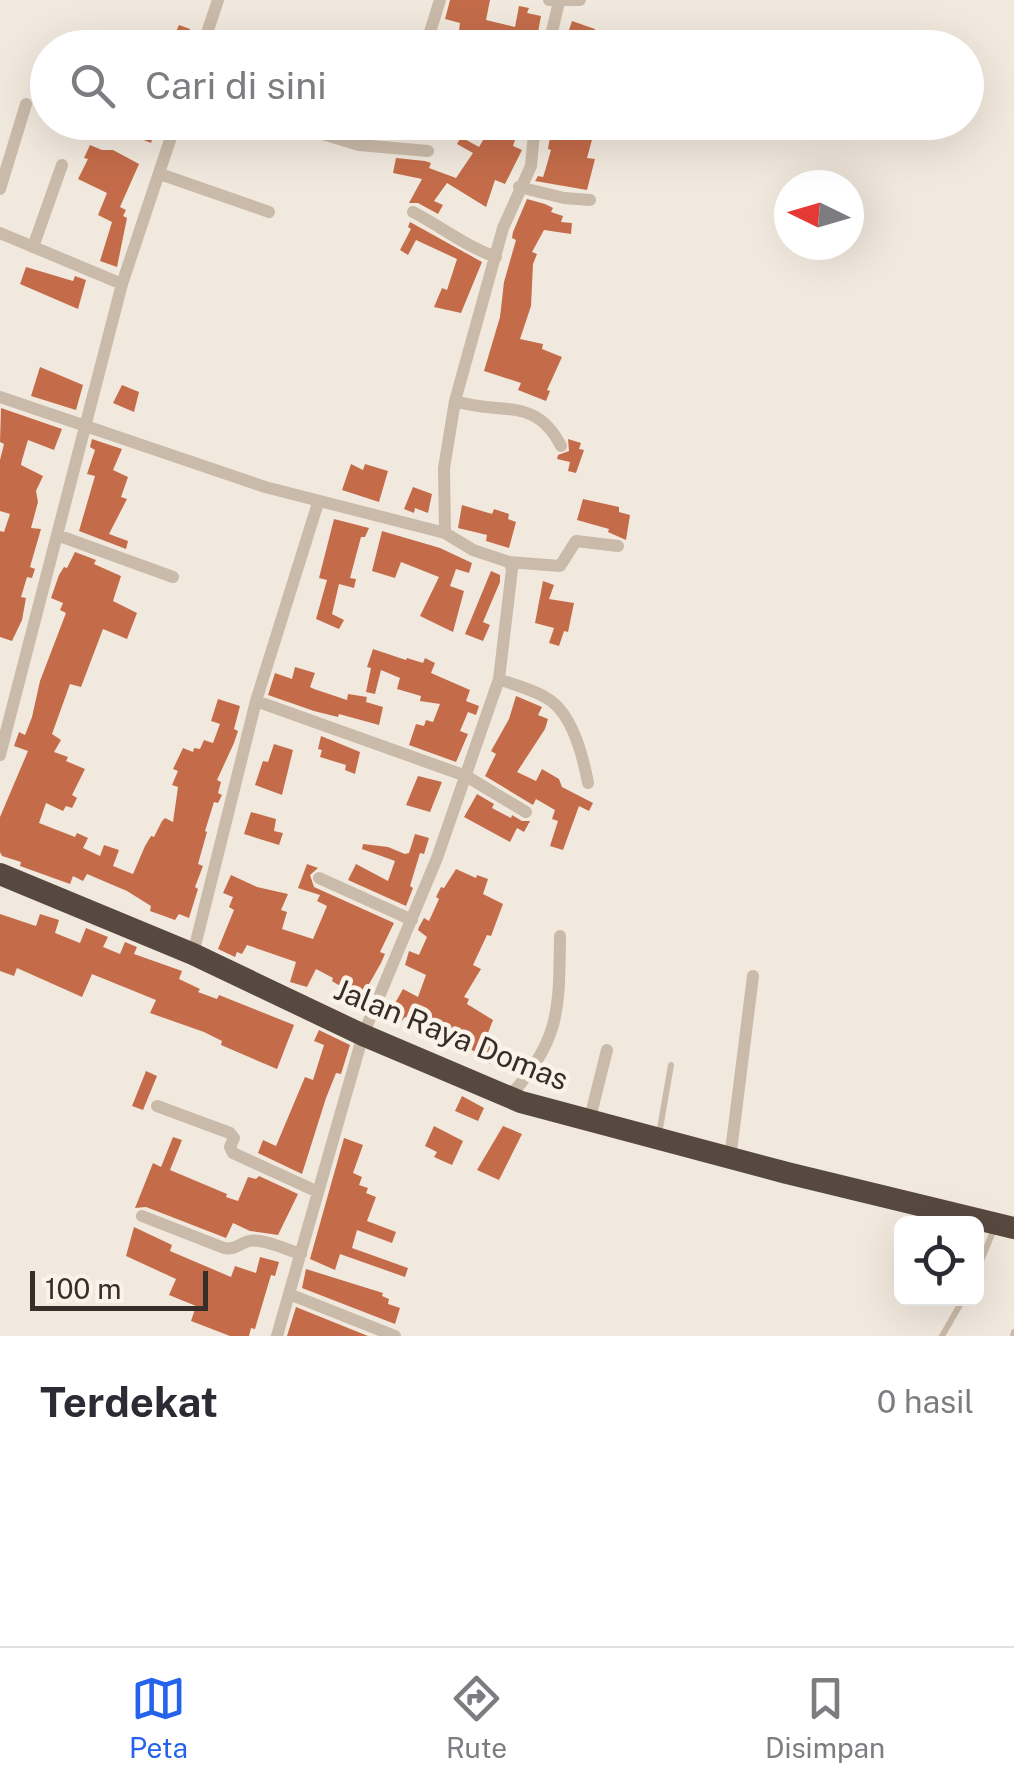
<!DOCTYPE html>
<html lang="id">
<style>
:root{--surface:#fff;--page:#f7f7f7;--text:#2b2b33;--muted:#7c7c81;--line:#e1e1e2;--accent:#2563eb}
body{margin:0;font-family:"Public Sans",sans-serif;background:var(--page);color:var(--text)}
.controls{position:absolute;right:30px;bottom:30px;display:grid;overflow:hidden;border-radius:15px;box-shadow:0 10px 40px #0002}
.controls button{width:90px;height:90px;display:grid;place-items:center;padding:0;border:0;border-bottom:2px solid var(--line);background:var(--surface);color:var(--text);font:50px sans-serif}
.compass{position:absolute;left:774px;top:170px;width:90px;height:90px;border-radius:50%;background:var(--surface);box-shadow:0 10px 40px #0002;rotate:275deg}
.scale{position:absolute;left:30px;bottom:25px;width:178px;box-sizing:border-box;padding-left:10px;border:5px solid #382e29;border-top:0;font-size:28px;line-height:35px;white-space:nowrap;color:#382e29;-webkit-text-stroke:8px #faf3ea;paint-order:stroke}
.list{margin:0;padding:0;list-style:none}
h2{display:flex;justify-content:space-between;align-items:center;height:130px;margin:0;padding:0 40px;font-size:42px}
h2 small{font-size:32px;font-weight:400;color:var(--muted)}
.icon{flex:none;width:55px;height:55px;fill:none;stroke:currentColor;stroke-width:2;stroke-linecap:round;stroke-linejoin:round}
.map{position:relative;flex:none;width:1014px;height:1336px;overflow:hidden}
.search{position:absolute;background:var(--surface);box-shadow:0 10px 40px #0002;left:30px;right:30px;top:30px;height:110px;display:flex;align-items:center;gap:25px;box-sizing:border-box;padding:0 35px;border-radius:55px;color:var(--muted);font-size:38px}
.sheet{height:310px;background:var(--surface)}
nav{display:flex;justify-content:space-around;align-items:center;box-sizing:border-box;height:140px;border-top:2px solid var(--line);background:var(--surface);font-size:28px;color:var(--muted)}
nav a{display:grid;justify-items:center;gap:5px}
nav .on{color:var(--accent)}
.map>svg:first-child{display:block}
</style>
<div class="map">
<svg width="1014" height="1336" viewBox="0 0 1014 1336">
<rect width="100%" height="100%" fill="#f2e9de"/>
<path fill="#c46c4a" d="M450 0H490L486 20 515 27 519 6 529 8 527 13 541 16 535 48H502L484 40 483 43 458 38 460 23 445 19Z
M572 21 595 29 588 48H563Z
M179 25 190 29 186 39 194 42 192 48H169L171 32 175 34Z
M131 122H157L151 143 127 133Z
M494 122H521L513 146 522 150 505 184 495 180 486 207 447 183 434 201 443 205 438 214 418 203H409L422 179 393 173 396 158 425 161 431 163 429 168 456 178 473 153 457 144 461 137 479 147Z
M556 122H593L588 134 593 136 587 158 595 159 587 190 535 181 538 176 543 177 545 171 551 150 548 149 552 124Z
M90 145 102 150H113L139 164 120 207 126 210 123 216 127 218 117 267 100 261 112 222 98 215 107 193 78 179 88 159 84 158Z
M527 199 545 204 553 208 551 212 563 216 561 222 572 223 571 234 544 230 532 252 537 254 533 264 531 306 520 339 543 344 542 349 562 357 547 390 550 391 546 401 518 390 521 383 484 371 500 317 504 282 516 240 512 238 513 232Z
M410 222 482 262 461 313 434 307 442 288 447 290 457 259 416 240 408 255 400 250 411 229 408 227Z
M26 267 73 281 75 276 86 280 78 309 20 284Z
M40 367 83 385 76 410 31 396Z
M122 385 139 392 134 412 113 403Z
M1 408 62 429 54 450 28 440 22 460 21 465 43 476 36 491 38 502 31 528 41 529 30 567 35 569 32 578 27 577 21 597 26 598 22 620 12 641 0 637V531L4 532 10 514 0 511V460L4 444 0 442Z
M92 439 122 449 113 470 128 477 121 497 127 499 109 534 128 541 126 549 79 531 95 476 87 474 95 450 90 447Z
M568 439 581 443 579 449 584 450 576 473 568 471 570 462 557 459 558 455 569 451Z
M351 464 363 470 365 464 388 471 379 502 342 490Z
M413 487 432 494 428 513 415 508 414 513 404 509Z
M583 499 619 507V512L630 515 626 540 608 532 609 529 577 520Z
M462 505 492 514 494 509 509 514 508 519 516 522 509 548 486 541 487 535 458 528Z
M334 519 369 528 365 537H361L350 578 356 579 354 588 339 584 332 614 344 620 339 629 316 619 327 580 319 578Z
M382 531 440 548 472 563 469 573 456 569 450 586 464 591 453 632 420 616 439 577 401 562 395 578 372 571Z
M75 552 96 560 94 564 121 576 113 601 137 613 127 639 103 629 81 687 70 684 52 734 61 740 54 752 68 757 66 761 85 769 72 795 77 798 72 808 66 806 63 811 46 803 39 823 75 837 77 833 88 838 83 848 100 856 104 845 119 850 113 866 133 874 145 846 151 836 154 837 162 821 165 818 173 822 178 787 172 785 178 771 173 769 183 748 193 752 194 748 200 749 204 740 213 743 220 724 211 721 218 699 240 706 234 729 238 731 234 743 217 780 221 782 218 793 222 795 218 803 214 802 205 831 207 832 198 864 203 866 195 887 198 889 189 918 179 914 175 920 150 911 151 906 127 891 87 874 83 881 73 876 70 884 20 866 21 862 2 856 0 852V817L28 751 14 746 19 732 25 735 32 717 40 681 66 613 60 610 63 603 51 598 59 575 64 567 67 568Z
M491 571 500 575V582L483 622 490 625 483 641 465 634Z
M543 581 554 585 549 599 574 603 568 632 564 631 559 646 549 643 554 628 535 623Z
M373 649 406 660 407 658 423 663 425 658 435 663 431 673 470 690 466 701 479 706 476 715 468 712 460 731 468 734 456 762 409 745 416 724 424 726 426 720 433 722 440 704 420 701 421 696 397 689 400 678 381 670 375 694 366 692 371 668 367 667Z
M295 667 315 673 310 687 314 689 347 700 348 694 367 697 366 702 383 707 379 725 339 714 338 717 314 711 268 695 275 673 292 679Z
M516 696 542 707 538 715 548 719 545 729 517 772 536 781 542 769 559 779 562 787 593 803 589 811 579 806 563 850 550 846 558 821 552 819 555 810 536 799 533 805 485 776 496 754 491 751 509 719Z
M321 736 360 752 355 774 345 770 346 765 320 757 322 750 318 749Z
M274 744 293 750 282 795 255 785 263 761 268 762Z
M418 776 442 782 430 812 406 805Z
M477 794 494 804 492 808 511 818 512 815 522 821H530L524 832 517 828 510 842 464 817Z
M251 812 276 819 274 831 283 833 279 845 244 834Z
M415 834 429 838 424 854 420 853 410 886 413 888 406 906 348 880 356 864 388 881 395 861 362 849 363 844 388 847 405 854 409 853Z
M307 864 318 868 310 875 314 887 394 923 380 952 385 954 381 963 364 993 347 986 345 989 332 981 333 978 316 969 307 987 290 982 296 962 247 945 242 954 237 952 235 957 218 949 234 910 229 907 233 897 223 893 231 875 257 887 288 894 281 910 287 912 282 929 313 939 327 906 317 901 320 895 298 888Z
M456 869 476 878 477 875 488 879 483 894 503 904 491 936 487 935 473 965 481 969 464 997 469 999 467 1004 493 1020 486 1038 498 1042 490 1064 478 1060 479 1054 459 1043 405 1017 400 1023 383 1012 388 1002 394 1005 403 989 418 997 426 975 405 965 409 951 419 955 427 937 418 930 419 927 424 918 429 921 439 899 436 897 441 887 444 888Z
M0 914 36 926 40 914 59 920 55 933 80 943 86 928 108 937 103 947 120 954 125 942 137 947 134 954 182 971 179 979 200 989 198 992 217 999 219 995 294 1025 277 1069 221 1045 222 1041 204 1032 150 1013 156 1000 92 974 82 997 17 968 14 976 0 971Z
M319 1030 350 1045 341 1074 336 1073 326 1098 302 1174 258 1153 263 1140 276 1146 305 1077 313 1080 324 1045 314 1041Z
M146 1071 157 1076 143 1110 132 1106Z
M462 1096 484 1108 478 1121 455 1111Z
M434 1126 463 1141 452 1165 434 1157 437 1152 425 1146Z
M503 1126 522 1134 499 1180 477 1170Z
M173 1137 182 1140 170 1170 227 1194 226 1197 238 1201 248 1177 256 1179 259 1176 298 1194 278 1235 250 1231 233 1223 226 1238 146 1207 135 1208 153 1163 161 1167Z
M344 1138 363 1145 353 1173 362 1177 359 1185 368 1188 366 1193 376 1197 367 1221 396 1232 392 1243 357 1230 352 1248 408 1268 405 1277 340 1254 335 1270 310 1259Z
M134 1227 172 1245 170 1251 231 1277 235 1266 256 1273 260 1257 279 1262 275 1276 271 1275 255 1329 251 1328 249 1336H230L191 1321 196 1306 169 1295 176 1279 126 1256Z
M306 1269 383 1293 382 1296 389 1299 388 1304 400 1308 395 1324 302 1288Z
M296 1307 368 1336H287Z"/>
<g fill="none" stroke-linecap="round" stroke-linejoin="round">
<path stroke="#cabaa9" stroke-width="6" d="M659 1134 671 1065
M976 1273 994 1229
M942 1336 964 1298
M1013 1336 1014 1332"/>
<path stroke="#cabaa9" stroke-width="12" d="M549 0H580
M316 39 355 48
M202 48 218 0
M425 48 440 0
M548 48 559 2
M283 122 359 145 428 151
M160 174 269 212
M519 187 564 198 590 200
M0 189 26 104
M413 212C442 227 465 246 496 257
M0 233 122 284
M33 247 62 165
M0 397 265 487 445 533 473 550 509 562 512 569 499 679 437 858 363 1035 277 1336
M455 401C501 416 535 395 561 446
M445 533 444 468 455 401 503 228 531 166 535 122
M57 535 173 577
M509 562 560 566 576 541 618 546
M499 679C514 685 531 689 545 697 572 711 583 756 588 783
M256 701 466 776 526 812
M0 755 122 284 176 122
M319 878 412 920
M193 954 256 701 318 503
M509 1097C561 1040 559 1009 560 936
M157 1106 230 1133 234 1138 230 1147 233 1153 318 1192
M589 1122 607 1050
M730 1159 753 976
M142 1216 224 1248C236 1250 238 1244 249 1241 263 1238 287 1250 301 1254
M289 1294 395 1336"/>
<path stroke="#584940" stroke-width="22" d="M0 874 193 954 363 1035 521 1102 787 1173 1014 1228"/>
</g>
<g text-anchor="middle" stroke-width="9" stroke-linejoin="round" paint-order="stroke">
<g font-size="30" fill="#382e29" stroke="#faf3ea">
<text transform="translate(451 1035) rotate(22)" y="10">Jalan Raya Domas</text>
</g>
</g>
</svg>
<div class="controls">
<button><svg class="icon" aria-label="locate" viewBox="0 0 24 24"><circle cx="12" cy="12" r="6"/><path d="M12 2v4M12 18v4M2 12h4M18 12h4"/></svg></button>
</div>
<svg class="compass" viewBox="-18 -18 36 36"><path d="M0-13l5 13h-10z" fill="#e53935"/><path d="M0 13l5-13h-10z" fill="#7c7c81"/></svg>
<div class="scale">100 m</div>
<div class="search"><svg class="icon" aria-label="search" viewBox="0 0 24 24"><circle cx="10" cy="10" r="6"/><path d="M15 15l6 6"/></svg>Cari di sini</div>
</div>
<section class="sheet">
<h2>Terdekat<small>0 hasil</small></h2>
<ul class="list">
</ul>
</section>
<nav>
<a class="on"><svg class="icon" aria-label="map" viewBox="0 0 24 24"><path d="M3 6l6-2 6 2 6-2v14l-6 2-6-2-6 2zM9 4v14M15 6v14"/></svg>Peta</a>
<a><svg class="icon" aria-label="directions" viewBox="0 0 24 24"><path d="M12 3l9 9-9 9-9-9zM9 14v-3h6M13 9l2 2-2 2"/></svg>Rute</a>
<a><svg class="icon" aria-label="saved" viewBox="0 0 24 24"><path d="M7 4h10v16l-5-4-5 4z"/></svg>Disimpan</a>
</nav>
